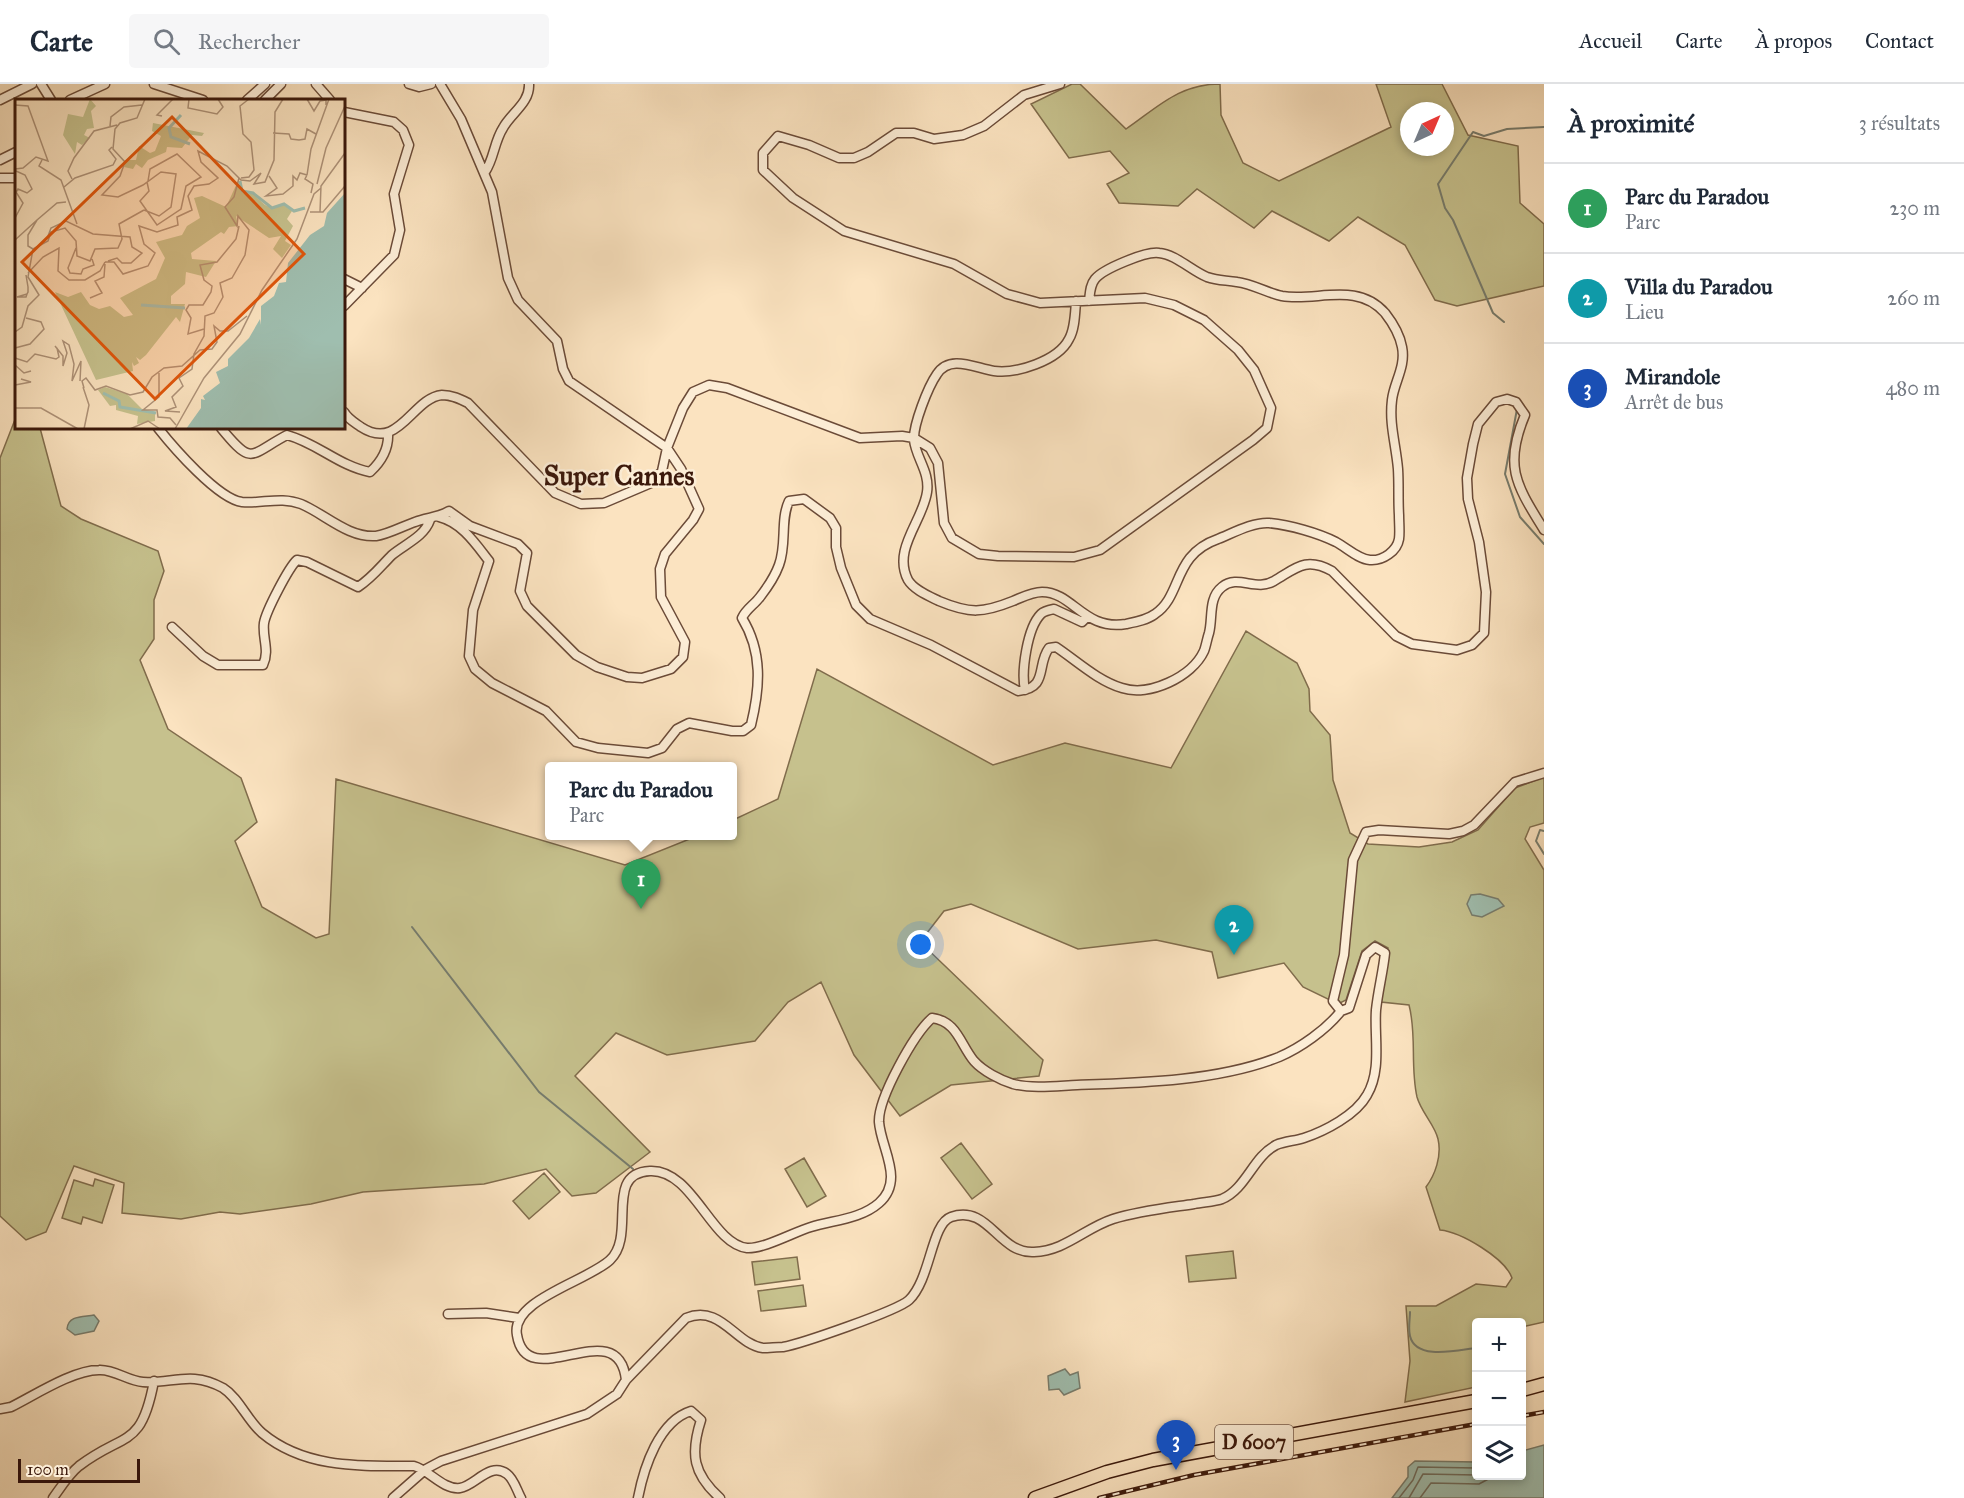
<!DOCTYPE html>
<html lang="fr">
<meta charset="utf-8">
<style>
:root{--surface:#fff;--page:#f6f6f7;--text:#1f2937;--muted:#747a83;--line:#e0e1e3;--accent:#2563eb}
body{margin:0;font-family:"IM FELL Great Primer",serif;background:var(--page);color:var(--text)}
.controls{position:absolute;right:18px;bottom:18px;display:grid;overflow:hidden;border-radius:6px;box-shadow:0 3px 9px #0003}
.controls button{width:54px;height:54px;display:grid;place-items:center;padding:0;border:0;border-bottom:2px solid var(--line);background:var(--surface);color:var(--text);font:30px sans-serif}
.compass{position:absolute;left:1400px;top:18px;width:54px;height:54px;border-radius:50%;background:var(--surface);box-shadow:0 3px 9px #0003;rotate:44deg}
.scale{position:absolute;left:18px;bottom:15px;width:122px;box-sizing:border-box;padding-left:6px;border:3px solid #3b180b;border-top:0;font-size:16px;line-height:21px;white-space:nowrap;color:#3b180b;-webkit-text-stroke:4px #fcedd6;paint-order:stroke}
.you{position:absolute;left:921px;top:861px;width:21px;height:21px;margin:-15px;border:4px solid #fff;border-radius:50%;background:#1a73e8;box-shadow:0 0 0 9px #1a73e833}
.badge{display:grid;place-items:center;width:39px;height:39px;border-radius:50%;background:var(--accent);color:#fff;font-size:20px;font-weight:700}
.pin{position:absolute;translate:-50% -50px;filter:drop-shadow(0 2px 3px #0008)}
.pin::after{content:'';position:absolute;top:32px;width:21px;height:18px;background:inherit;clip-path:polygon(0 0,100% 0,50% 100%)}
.popup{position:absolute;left:545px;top:678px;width:192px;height:78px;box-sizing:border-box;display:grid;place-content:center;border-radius:6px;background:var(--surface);filter:drop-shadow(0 2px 4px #0005);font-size:20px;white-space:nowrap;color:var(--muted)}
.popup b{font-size:22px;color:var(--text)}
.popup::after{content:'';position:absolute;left:50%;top:100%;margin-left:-12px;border:12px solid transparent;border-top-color:var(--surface)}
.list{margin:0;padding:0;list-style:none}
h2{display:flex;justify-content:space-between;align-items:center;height:78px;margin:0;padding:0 24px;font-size:26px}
h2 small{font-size:20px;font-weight:400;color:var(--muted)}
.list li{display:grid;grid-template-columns:39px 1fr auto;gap:18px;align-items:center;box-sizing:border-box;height:90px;padding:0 24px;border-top:2px solid var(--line)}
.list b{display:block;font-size:22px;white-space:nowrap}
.list p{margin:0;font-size:20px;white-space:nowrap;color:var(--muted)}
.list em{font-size:20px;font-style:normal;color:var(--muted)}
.icon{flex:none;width:33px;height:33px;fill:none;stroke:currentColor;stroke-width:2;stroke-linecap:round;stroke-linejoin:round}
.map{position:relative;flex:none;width:1544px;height:1414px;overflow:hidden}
header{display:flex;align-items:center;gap:36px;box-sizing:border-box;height:84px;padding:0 30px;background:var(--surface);border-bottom:2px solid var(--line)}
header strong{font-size:28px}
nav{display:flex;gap:33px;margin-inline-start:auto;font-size:21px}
.search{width:420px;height:54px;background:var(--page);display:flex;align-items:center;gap:15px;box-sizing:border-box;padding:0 21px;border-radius:6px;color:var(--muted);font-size:22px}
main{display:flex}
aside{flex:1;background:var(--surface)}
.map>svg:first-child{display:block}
</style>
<header>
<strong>Carte</strong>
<div class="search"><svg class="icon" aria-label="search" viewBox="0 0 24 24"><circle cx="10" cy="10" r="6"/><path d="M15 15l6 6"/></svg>Rechercher</div>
<nav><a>Accueil</a><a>Carte</a><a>À propos</a><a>Contact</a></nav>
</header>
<main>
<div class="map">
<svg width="1544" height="1414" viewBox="0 0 1544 1414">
<rect width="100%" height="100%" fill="#fbe3c0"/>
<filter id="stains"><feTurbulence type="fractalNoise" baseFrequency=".00333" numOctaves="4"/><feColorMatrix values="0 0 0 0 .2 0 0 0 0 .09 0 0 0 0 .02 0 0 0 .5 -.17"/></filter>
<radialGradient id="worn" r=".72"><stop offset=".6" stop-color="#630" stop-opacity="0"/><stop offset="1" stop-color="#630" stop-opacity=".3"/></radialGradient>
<path fill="#c6c18d" stroke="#806c4c" stroke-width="1.5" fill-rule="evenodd" d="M1072 0H1080L1126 45C1158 23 1179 0 1220 0L1221 31 1243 79 1279 97 1391 43 1376 0H1442L1468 51 1518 62 1520 119 1544 140V202L1457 222 1435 216 1405 161 1358 133 1329 157 1272 127 1254 144 1197 105 1178 122 1119 119 1107 100 1129 89 1110 67 1069 74 1031 20ZM1409 27H1445V63H1409Z
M16 333V344H40L61 422 81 435 158 467 164 487 154 516V555L140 576 168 645 241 694 257 738 235 757 262 823 316 854 329 850 336 695 625 781 697 752H732L733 736 778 715 817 585 993 681 1065 659 1171 684 1246 547 1297 579 1309 605 1310 627 1330 651 1333 696 1350 749 1368 760 1419 763 1452 758 1478 746 1515 704 1544 693V739L1530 743 1525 755 1544 786V1238L1522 1243V1238H1476V1303L1405 1318 1410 1277 1406 1222H1436L1476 1200 1506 1203 1512 1194C1505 1174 1461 1148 1440 1146L1426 1103C1435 1091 1442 1072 1438 1055 1435 1041 1421 1028 1417 1013 1410 982 1417 951 1409 921L1381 918 1388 864 1375 857 1362 867 1346 916 1338 920 1303 903 1284 879 1218 894 1212 868 1156 856 1078 865 971 820 944 827 920 858 1043 976 1039 992 951 1001 900 1032 854 971 821 898 788 918 755 957 667 971 616 949 575 992 650 1068 596 1109 572 1112 546 1085 484 1100 363 1108 311 1120 240 1130 220 1128 181 1135 122 1129 124 1099 74 1082 46 1148 26 1156 0 1132V374Z
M961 1059 992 1100 972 1115 941 1074Z
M804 1074 826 1112 807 1123 785 1085Z
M544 1089 560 1108 529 1135 513 1117Z
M95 1095 114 1101 102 1139 83 1133 81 1140 62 1134 74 1096 93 1102Z
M1233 1167 1236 1194 1189 1198 1186 1172Z
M797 1173 800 1195 755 1201 752 1178Z
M803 1201 806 1222 761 1227 758 1207Z"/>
<path fill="#9fbeaf" stroke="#777c6d" stroke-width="1.5" d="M1480 810 1498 815 1504 822 1482 833 1472 831 1467 820 1471 811Z
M94 1231 99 1237 94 1247 75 1251 67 1245C68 1231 83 1233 94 1231Z
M1065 1285 1070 1291 1078 1288 1080 1304 1064 1311 1059 1305 1049 1306 1048 1292Z
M1544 1361V1414H1392L1408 1393V1383L1415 1377 1476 1378V1392H1522V1367Z"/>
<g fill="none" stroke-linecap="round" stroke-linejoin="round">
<path stroke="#6d6b5d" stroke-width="1.5" d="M1399 1414 1413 1396 1418 1383 1476 1384
M1409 1414 1423 1390 1476 1391
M1420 1414 1431 1399 1479 1400 1494 1392"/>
<path stroke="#777c6d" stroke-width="2" d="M1504 238 1493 229 1453 136 1445 124 1438 100 1473 48 1484 52 1507 45 1544 43
M1517 325 1505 390 1520 433 1544 460
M1544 747 1540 746 1536 757 1544 770
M412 843 539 1008 633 1085
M1410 1228C1410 1235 1408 1245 1410 1252 1416 1277 1458 1266 1476 1264"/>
<g stroke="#6b4b38" stroke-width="11">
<path id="minor" d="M41 0 51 16
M154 0 203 16
M316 0 330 16
M409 0 419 3 431 0
M0 16 32 0
M70 16 105 0
M247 16 265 0
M265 16 281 0
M344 28 394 38 403 46 409 61 394 110 400 146 394 171 344 222
M0 76 16 68
M485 88C494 75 494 58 503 44 511 29 530 19 529 0
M0 94H16
M344 195 362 204
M1076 217C1075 229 1075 245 1069 255 1058 277 1016 290 994 287 975 284 950 270 937 290 928 303 913 341 914 356 916 374 930 388 927 408 923 437 892 465 908 496 914 506 929 512 939 517 970 530 983 529 1013 517 1023 513 1032 508 1042 508 1073 508 1084 547 1126 540 1136 538 1147 536 1155 530 1183 511 1172 471 1218 455 1233 449 1253 438 1269 439 1290 441 1318 449 1336 458 1347 464 1358 475 1370 476 1383 477 1397 467 1399 455 1400 448 1399 439 1399 431 1398 416 1399 400 1398 385 1396 361 1389 340 1392 316 1394 298 1406 283 1402 263 1400 252 1392 238 1385 229 1357 197 1316 218 1282 212 1267 209 1253 200 1237 198 1226 196 1218 197 1207 193 1192 187 1175 170 1159 169 1146 167 1103 185 1095 195 1090 201 1090 209 1089 217
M344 328C348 335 354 338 361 343 399 368 412 314 442 311 452 311 460 315 468 319L555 409 581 420 604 419 651 399 662 387 667 364 683 324 693 308 709 301 727 304 860 354 902 352 914 354 930 364 938 379 944 439 952 454 979 470 998 472 1074 473 1100 466 1253 356 1267 344 1271 324 1254 286 1238 266 1204 236 1174 221 1145 214 1040 219 1007 210 954 180 844 147 793 114 763 86V69L778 52 809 61 839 74H854L868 68 896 49H914L934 55 963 51 984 42 1024 11 1060 0
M158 344C173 363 218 415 242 418 262 420 281 412 301 420 325 430 348 454 376 452 389 450 403 442 415 438 427 433 437 434 449 427L470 442 518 460 527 469 520 507 527 522 576 571 597 583 627 593 642 594 671 585 683 573 685 558 661 513 660 485 665 470 693 436 699 425 681 385 667 364 569 297 563 285 557 257 518 216 508 194 492 108 461 35 440 0
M221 344C253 383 249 371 287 351 317 359 339 382 370 388 382 377 389 365 388 349
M439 433C462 439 475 459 489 477L473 526 469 572 475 585 492 599 546 627 576 658 598 664 648 669 662 664 677 645 689 639 732 647H743L751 641C760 604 763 568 742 534 746 525 754 521 760 513 767 504 775 492 779 481 787 460 780 436 789 417L804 415 830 434 836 444V463L841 484 856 521 870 535 931 561 1018 607C1049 604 1036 581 1049 564L1056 563C1077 577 1098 597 1122 604 1149 613 1192 593 1204 567 1206 562 1207 555 1209 549 1213 534 1208 514 1222 503 1238 490 1256 508 1274 497 1295 485 1305 472 1332 487L1396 552 1412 560 1457 566 1472 561 1484 549 1486 508 1479 458 1468 415 1467 394 1473 360 1478 340 1496 318 1507 315 1516 318 1525 331C1503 383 1517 402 1544 446
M172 543 203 572 218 581H263C270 566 262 554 264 539 266 527 289 483 297 476L307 478 358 503C372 494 380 483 392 471 405 460 424 453 430 436
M1025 606C1021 588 1027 544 1041 530 1044 527 1049 526 1054 525L1082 538 1087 533
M448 1230 486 1229 519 1234
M626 1296C618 1226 527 1313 517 1251 510 1216 588 1197 610 1176 637 1151 603 1089 650 1087 693 1085 711 1160 747 1164 764 1165 794 1148 811 1143 834 1136 861 1135 879 1119 905 1096 881 1065 879 1038 878 1014 914 950 932 934 957 937 960 960 974 977 983 987 1000 996 1013 1000 1033 1005 1056 1002 1077 1001 1140 999 1219 997 1279 973 1300 964 1326 946 1341 927
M0 1325 11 1323C35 1311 73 1286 99 1286 114 1285 128 1297 143 1298 172 1300 191 1286 223 1304 239 1314 247 1336 262 1349 305 1385 361 1382 414 1382 429 1386 443 1406 460 1404 475 1402 490 1377 507 1390 514 1395 517 1407 521 1414
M53 1414C61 1403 69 1390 79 1382 125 1347 141 1366 154 1297
M393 1414 426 1385 441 1377 587 1330 617 1310 626 1296 686 1234C721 1220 735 1260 763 1264 769 1264 777 1263 783 1263 800 1260 897 1227 909 1216 931 1195 931 1140 951 1133 989 1120 998 1170 1034 1168 1065 1167 1085 1144 1113 1135 1139 1127 1167 1124 1194 1120 1202 1118 1214 1118 1222 1115 1246 1105 1253 1073 1276 1061 1285 1057 1295 1057 1304 1054 1325 1047 1356 1031 1367 1011 1382 986 1374 953 1376 926 1378 907 1383 888 1385 869L1375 863 1366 871 1349 924 1341 927 1333 917 1344 871 1353 776 1366 748 1379 746 1449 750 1463 747 1474 741 1515 698 1544 689
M638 1414C644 1383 659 1337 691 1327L701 1336C690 1370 693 1390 720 1414"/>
</g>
<g stroke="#3b180b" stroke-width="15">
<path id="primary" d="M1522 1306 1544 1300
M1035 1414 1107 1388 1153 1376 1476 1317"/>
</g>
<use href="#minor" stroke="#fcedd6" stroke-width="8"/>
<use href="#primary" stroke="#fbe3c0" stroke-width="12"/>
<g stroke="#3b180b" stroke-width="4.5">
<path id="rail" d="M1522 1332 1544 1328
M1099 1414 1194 1391 1476 1340"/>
</g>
<use href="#rail" stroke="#fcedd6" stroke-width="2" stroke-dasharray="7" stroke-linecap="butt"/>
</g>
<g text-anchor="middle" stroke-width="5" stroke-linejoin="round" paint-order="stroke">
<rect fill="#fcedd6" stroke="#755848" stroke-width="1.5" x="1215" y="1341" width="78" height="34" rx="4.5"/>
<g font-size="20" font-weight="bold" fill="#3b180b">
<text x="1254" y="1365">D 6007</text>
</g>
<g font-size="27" font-weight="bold" fill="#3b180b" stroke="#fcedd6">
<text x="619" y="401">Super Cannes</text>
</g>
</g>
<g transform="translate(15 15)">
<rect width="330" height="330" fill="#fbe3c0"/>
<path d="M75 0 81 7 76 12 79 29 72 30 69 36 75 39 67 46 62 43 60 55 48 36 53 15 68 18ZM138 24 189 34 187 37 177 36 167 49 152 48 151 53 133 61 127 69 121 65 118 70 109 68 111 61H121L124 47 135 54 140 52 146 37 137 32ZM223 82 226 93 238 95 250 106 257 109 269 105 277 112 272 120 278 127 270 142 276 146 267 159 258 150 266 137 254 139 221 117 223 127 214 128 209 135 206 133 176 154 177 160 201 162 191 178 171 173 170 185 156 197V205H170L165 223 161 218 131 256 125 261 121 258 124 264 119 267 117 263 118 272 81 281 40 193 53 198 66 193 75 206 84 210 95 207 109 218 118 216 105 199 141 180 150 159 141 143 167 136 172 127 185 119 179 99 187 97 211 108ZM90 288 112 295 130 313H140V322L122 325 123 317 101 311V306L95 307 83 291Z" fill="#c6c18d"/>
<path d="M330 94V330H171L186 309V300L190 301 188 297 205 284 201 273 213 267V260L234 239 245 220 246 226V207L259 197 264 184 271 183 273 164 295 136 309 127 312 114Z" fill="#9fbeaf"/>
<path fill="none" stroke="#9fbeaf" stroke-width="3" d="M166 16 154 29 156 38 175 45M225 82 227 92 238 94 257 109 269 105 279 112 290 109M126 206 170 209M88 294 104 302 105 308 141 314M305 330 330 276"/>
<path fill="none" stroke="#ae9278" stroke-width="1.5" d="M174 0 173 9 202 15 208 8 203 0M292 0 299 12 305 2 311 1V6M0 6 13 7 33 62 21 58 8 69 0 70M147 17 142 16 158 0M95 27 96 18 109 8 127 6M258 34 274 35 276 40 284 41 290 40 292 30 301 35M27 61 24 67 46 81 62 125M292 76 296 50 314 0M292 76 290 80 298 85 296 94M254 77 262 89 251 97 268 95 278 87V77L282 81 285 74 292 76M226 79 234 78 239 71 236 43 228 35 225 7 234 0M57 80 53 72 59 59 79 32 102 26M132 83 134 92 125 102 142 126 166 110 171 87 186 78 162 55 135 70 133 82M302 85 311 49 330 7M49 88 60 79 98 66 101 60 94 51 97 48M0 95 3 90 12 94 17 90 10 76 1 72M129 111 144 117 156 108 161 75 146 73 128 86 103 98 87 96 105 77 110 63 98 50 100 30 105 24 122 19 130 0M295 113H308L330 87M305 113 306 87 330 54M0 119 8 104 1 93M22 121 42 104 51 103M33 137 36 129 51 122 78 135 115 138 117 148 127 154 116 164H107L102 159 93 162M0 141 22 121 13 136V147L18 150M61 149 53 169 55 174 66 175 68 170 79 166 77 160M18 150 33 142 36 133 50 129 61 142 62 157 75 162 80 150 103 149 107 140 104 125 129 111M90 163H99L108 175 133 167 140 154 129 145 124 127 142 133 163 126 162 118 177 111 173 97 179 87 194 85 203 79 186 63 183 52 212 67 226 81 235 82 246 74 239 85 250 83 259 61 260 13 268 0M13 174 28 158 44 149 43 172 54 181H70L85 172 90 163M11 176 13 188V193L12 195 11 198H2L12 195M75 199 87 194 80 182 89 178 90 165M189 230 173 235 176 219 171 211 174 206H188L196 193 197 187 189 181 185 166 202 163 221 140 224 127M0 233 7 228 13 207 24 196 13 178 18 150M40 247 48 257V267L52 254 48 242 54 246 59 265 57 282 66 262 65 282M0 249 15 245 29 230 26 223 11 219M0 259 12 263 20 255 41 260 44 258 42 249M0 266 9 274 16 272M144 274V298L128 311H142L143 318 155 319 161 326M0 286 16 283 6 280M68 288 74 306 69 330M69 289 67 282 71 279 80 291 91 287 115 296 128 293 137 278 149 269 167 267 185 251 197 250 202 243 199 227 205 232H213L232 217M0 309H26L63 330M165 313 150 312 161 308 157 298 168 287 164 279 177 270 179 255 189 237 190 217 199 214 208 198 205 184 217 179 230 156 234 131 223 117 222 127 210 108 219 98 224 79M115 330 133 322 145 330M160 330 189 279 225 235 247 191 282 140 299 95 306 89"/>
<path fill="#df560c" fill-opacity="0.15" stroke="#df560c" stroke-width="3" d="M157 18 289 155 140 300 7 163Z"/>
<rect width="330" height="330" fill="none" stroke="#3b180b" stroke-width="3"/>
</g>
<rect width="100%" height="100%" filter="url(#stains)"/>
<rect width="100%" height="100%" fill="url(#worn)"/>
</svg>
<div class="controls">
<button>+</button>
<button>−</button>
<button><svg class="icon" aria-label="layers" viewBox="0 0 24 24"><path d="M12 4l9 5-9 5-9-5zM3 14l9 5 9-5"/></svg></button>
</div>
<svg class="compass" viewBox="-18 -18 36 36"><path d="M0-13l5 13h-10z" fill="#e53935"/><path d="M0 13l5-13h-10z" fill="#747a83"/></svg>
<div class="scale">100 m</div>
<div class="you"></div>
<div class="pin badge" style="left:641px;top:825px;background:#2e9e5b">1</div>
<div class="popup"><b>Parc du Paradou</b>Parc</div>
<div class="pin badge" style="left:1234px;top:871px;background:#0f9aa8">2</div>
<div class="pin badge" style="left:1176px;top:1386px;background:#1a4fb4">3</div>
</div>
<aside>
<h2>À proximité<small>3 résultats</small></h2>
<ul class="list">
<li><span class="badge" style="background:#2e9e5b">1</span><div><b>Parc du Paradou</b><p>Parc</p></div><em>230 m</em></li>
<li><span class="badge" style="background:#0f9aa8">2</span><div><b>Villa du Paradou</b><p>Lieu</p></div><em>260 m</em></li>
<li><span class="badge" style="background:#1a4fb4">3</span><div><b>Mirandole</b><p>Arrêt de bus</p></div><em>480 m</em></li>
</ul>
</aside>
</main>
